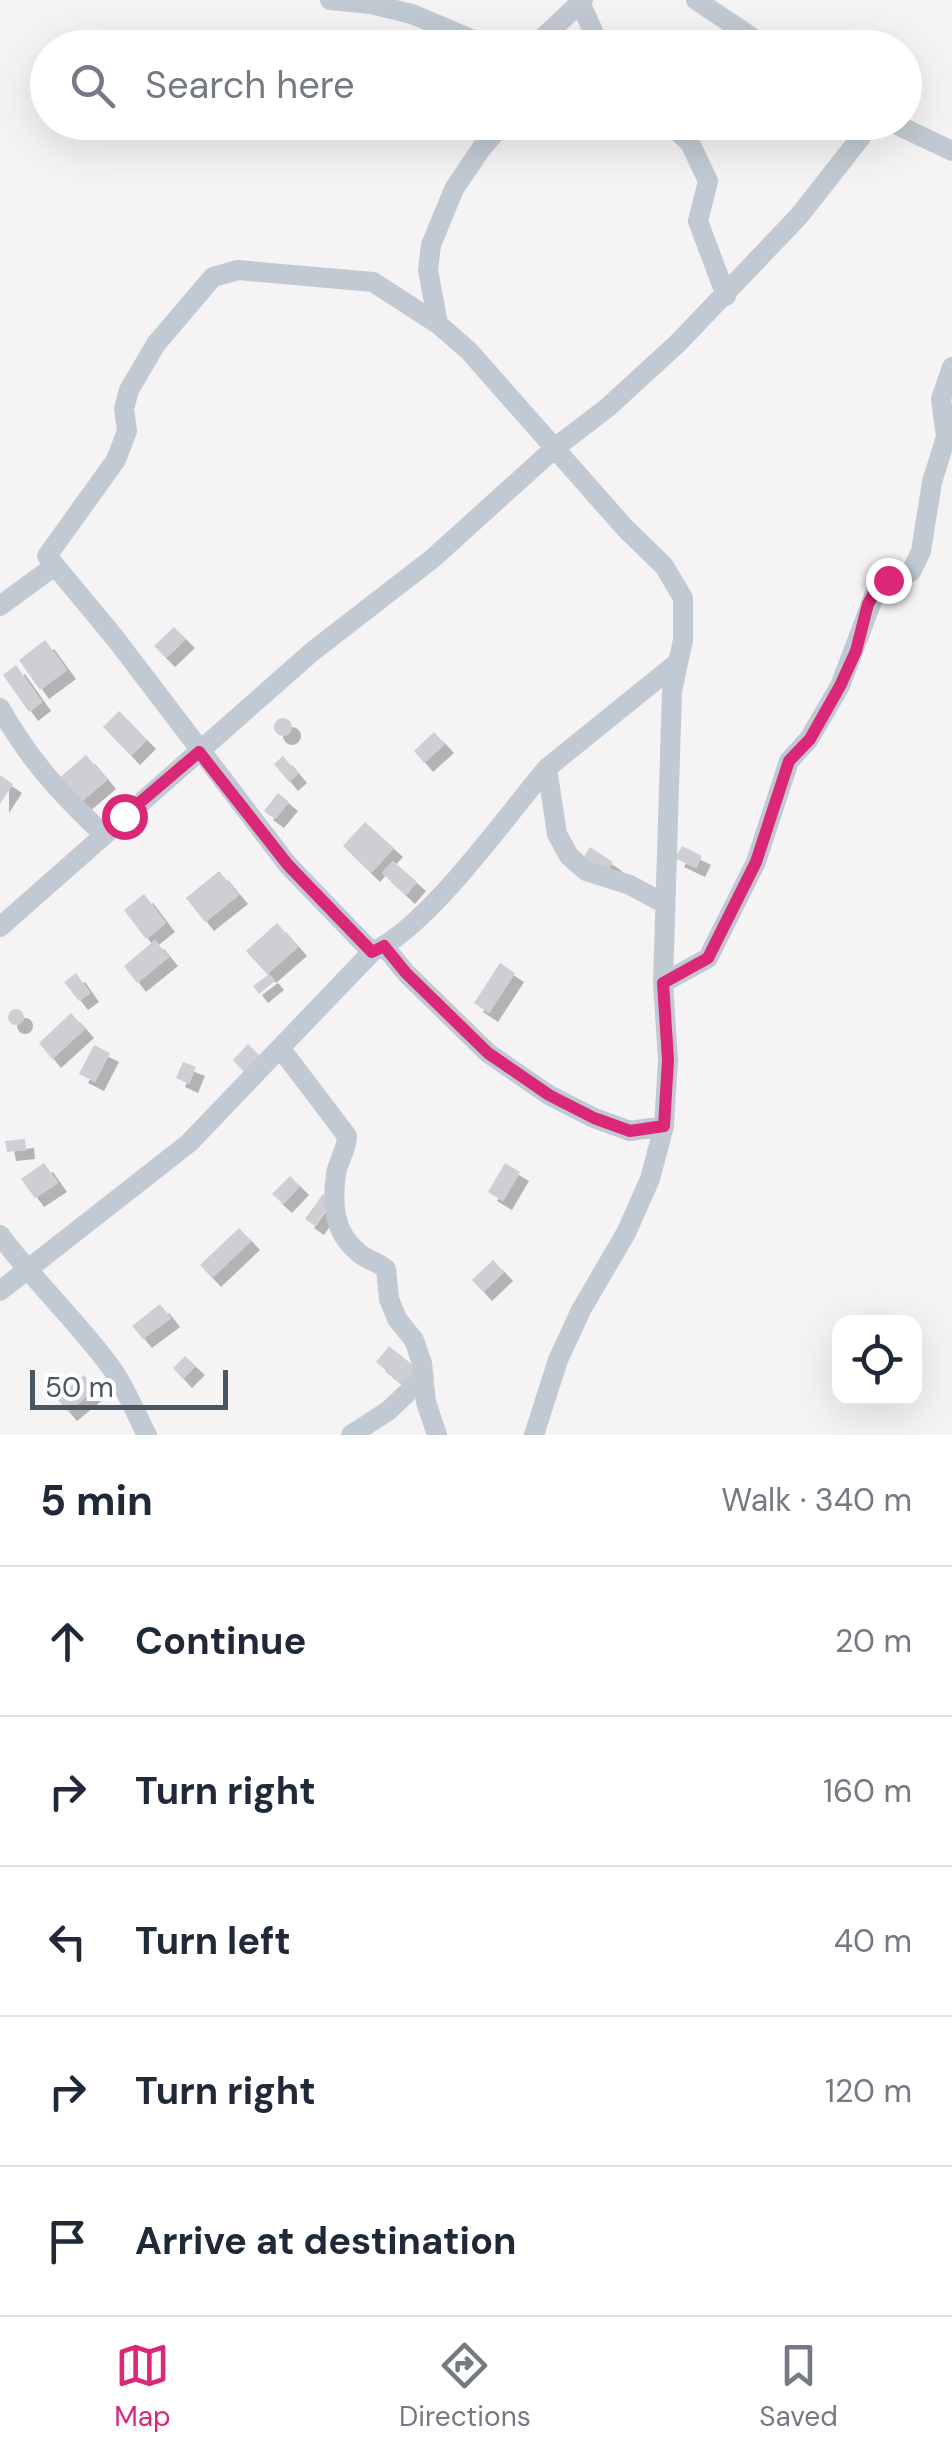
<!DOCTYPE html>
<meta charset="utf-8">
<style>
:root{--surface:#fff;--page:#f2f2f3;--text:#1f2937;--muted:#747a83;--line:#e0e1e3;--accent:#db2777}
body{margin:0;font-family:"DM Sans",sans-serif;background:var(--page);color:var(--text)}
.controls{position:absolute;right:30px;bottom:30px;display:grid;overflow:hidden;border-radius:20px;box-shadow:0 10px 40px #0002}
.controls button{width:90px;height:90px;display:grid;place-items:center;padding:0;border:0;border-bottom:2px solid var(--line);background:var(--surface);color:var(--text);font:50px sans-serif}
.scale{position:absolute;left:30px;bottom:25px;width:198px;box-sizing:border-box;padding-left:10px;border:5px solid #4a5661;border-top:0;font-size:28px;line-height:35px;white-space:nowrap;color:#4a5661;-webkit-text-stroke:8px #fff;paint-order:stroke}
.stop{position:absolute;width:30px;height:30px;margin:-22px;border:8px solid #db2777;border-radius:50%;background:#fff}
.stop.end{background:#db2777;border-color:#fff;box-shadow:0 2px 10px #0008}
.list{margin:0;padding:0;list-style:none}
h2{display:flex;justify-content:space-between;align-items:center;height:130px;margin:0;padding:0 40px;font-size:42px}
h2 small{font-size:32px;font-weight:400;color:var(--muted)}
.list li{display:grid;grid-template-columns:65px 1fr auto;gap:30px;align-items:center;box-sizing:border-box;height:150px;padding:0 40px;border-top:2px solid var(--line)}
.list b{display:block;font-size:38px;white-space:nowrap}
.list em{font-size:32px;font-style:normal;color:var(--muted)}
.icon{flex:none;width:55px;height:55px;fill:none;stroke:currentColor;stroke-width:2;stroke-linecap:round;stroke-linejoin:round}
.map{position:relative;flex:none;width:952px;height:1435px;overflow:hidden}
.search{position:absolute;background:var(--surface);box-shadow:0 10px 40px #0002;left:30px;right:30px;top:30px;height:110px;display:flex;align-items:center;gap:25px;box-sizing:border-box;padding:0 35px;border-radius:55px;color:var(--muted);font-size:38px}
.sheet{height:880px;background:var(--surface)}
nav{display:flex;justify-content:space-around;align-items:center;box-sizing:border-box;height:140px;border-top:2px solid var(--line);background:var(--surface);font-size:28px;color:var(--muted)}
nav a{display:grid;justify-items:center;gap:5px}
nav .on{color:var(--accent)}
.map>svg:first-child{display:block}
</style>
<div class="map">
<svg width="952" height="1435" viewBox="0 0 952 1435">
<defs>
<filter id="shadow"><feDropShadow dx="9" dy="9" stdDeviation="0" flood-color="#0004"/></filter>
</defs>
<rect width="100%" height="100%" fill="#f5f3f3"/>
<path fill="#cdcfd5" filter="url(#shadow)" d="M174 627 186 639 166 658 154 646Z
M45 640 67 670 40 690 19 660Z
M16 665 42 702 29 712 3 675Z
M119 711 147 740 131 756 103 727Z
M274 727a9 9 0 1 1 18 0a9 9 0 1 1-18 0Z
M434 732 445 744 424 763 414 751Z
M86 755 107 780 80 803 59 778Z
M283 756 298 774 289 782 274 764Z
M0 775 13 784 0 804Z
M278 793 289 802 275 819 264 811Z
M365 822 394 848 371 873 343 846Z
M682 846 702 856 696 868 675 858Z
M590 847 613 862 605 874 582 860Z
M393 861 417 882 406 895 382 873Z
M219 871 239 895 205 922 186 898Z
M144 894 166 923 146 939 124 910Z
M277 923 298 947 267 974 246 951Z
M155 940 169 957 137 983 124 966Z
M500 963 515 973 489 1013 474 1003Z
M76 973 90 993 79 1001 64 982Z
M269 974 275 981 259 994 253 986Z
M8 1017a8 8 0 1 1 16 0a8 8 0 1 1-16 0Z
M71 1013 85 1029 52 1059 39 1043Z
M248 1044 260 1056 244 1072 233 1060Z
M94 1045 110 1053 95 1082 79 1074Z
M183 1062 196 1067 189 1084 176 1078Z
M25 1139 26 1150 7 1152 5 1141Z
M44 1163 58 1183 35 1198 21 1179Z
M505 1163 520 1172 503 1201 488 1192Z
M290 1176 300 1186 283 1204 272 1194Z
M323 1194 332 1201 315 1226 305 1219Z
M239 1228 251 1241 212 1278 200 1265Z
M493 1260 504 1272 483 1292 472 1280Z
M160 1304 171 1318 143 1339 132 1326Z
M389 1346 419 1370 406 1387 376 1362Z
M185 1356 196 1366 183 1379 173 1368Z
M84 1375 96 1389 68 1412 56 1398Z"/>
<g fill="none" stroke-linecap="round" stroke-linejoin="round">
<path stroke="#c1cad2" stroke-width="20" d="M330 0 371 4 412 14 492 48
M696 0 768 48
M580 3 601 48
M532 48 583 0
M504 122 481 149 454 189 431 245 428 270 438 324 469 351 625 528 664 566 683 598V640L672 691 663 983 668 1060 664 1126 650 1179 626 1233 581 1310 558 1360 534 1435
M668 122 690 143 708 181 698 221 726 296
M891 122 952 151
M503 124 527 126 538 122
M0 606 53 567
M0 708C30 761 60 793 104 835
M665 904 630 885 586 871 569 856 557 834 547 768 677 663
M0 927 313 651 432 559 556 447 607 408 678 343 799 216 861 137 863 122
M384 946 406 973 488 1053 549 1095 594 1118 630 1131 664 1126
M374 951C430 924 504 819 547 768
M663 983 708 958 756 862 789 761 809 739 840 686 877 588 887 580 911 572 921 551 932 482 946 437 941 399 952 367
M281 1049 347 1136C347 1149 338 1161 336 1174 332 1204 333 1232 359 1253 367 1260 378 1262 386 1269L389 1299 397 1319 414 1340 422 1363 426 1402 437 1435
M0 1235C34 1281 76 1320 110 1366 125 1386 135 1412 147 1435
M0 1291 189 1143 372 952 288 865 115 638 47 556 116 460 127 431 124 409 129 390 156 344 213 277 238 270 373 282 438 324
M351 1435 388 1411 424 1377"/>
</g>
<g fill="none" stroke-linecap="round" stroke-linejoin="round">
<path stroke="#db2777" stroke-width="12" d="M124 816 199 752 288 865 372 952 384 946 406 973 488 1053 549 1095 594 1118 630 1131 664 1126 668 1060 663 983 708 958 756 862 789 761 810 739 840 686 856 651 868 604 877 588 888 580"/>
</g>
</svg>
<div class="controls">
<button><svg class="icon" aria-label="locate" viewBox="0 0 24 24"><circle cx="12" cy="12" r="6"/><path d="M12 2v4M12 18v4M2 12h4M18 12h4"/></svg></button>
</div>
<div class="scale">50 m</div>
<div class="stop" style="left:124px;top:816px"></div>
<div class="stop end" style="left:888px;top:580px"></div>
<div class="search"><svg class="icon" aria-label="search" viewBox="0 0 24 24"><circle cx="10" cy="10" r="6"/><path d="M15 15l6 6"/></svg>Search here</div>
</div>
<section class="sheet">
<h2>5 min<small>Walk · 340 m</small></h2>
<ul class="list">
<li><svg class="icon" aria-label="ahead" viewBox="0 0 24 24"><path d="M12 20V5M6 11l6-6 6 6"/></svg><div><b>Continue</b></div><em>20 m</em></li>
<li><svg class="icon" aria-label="right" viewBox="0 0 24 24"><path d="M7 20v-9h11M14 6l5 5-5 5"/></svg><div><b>Turn right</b></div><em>160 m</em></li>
<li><svg class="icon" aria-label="left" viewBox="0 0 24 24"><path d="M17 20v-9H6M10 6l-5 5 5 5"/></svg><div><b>Turn left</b></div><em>40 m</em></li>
<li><svg class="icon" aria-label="right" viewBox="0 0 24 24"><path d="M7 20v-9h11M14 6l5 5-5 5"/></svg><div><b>Turn right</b></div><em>120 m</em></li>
<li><svg class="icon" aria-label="arrive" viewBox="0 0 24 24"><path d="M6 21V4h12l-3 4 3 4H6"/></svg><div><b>Arrive at destination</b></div></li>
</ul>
</section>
<nav>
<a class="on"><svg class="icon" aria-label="map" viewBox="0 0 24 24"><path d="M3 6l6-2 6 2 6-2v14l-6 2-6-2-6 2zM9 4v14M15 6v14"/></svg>Map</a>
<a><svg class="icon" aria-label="directions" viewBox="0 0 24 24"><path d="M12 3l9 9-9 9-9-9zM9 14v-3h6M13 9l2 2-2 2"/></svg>Directions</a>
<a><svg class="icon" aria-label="saved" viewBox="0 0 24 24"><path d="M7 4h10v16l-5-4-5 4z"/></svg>Saved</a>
</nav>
